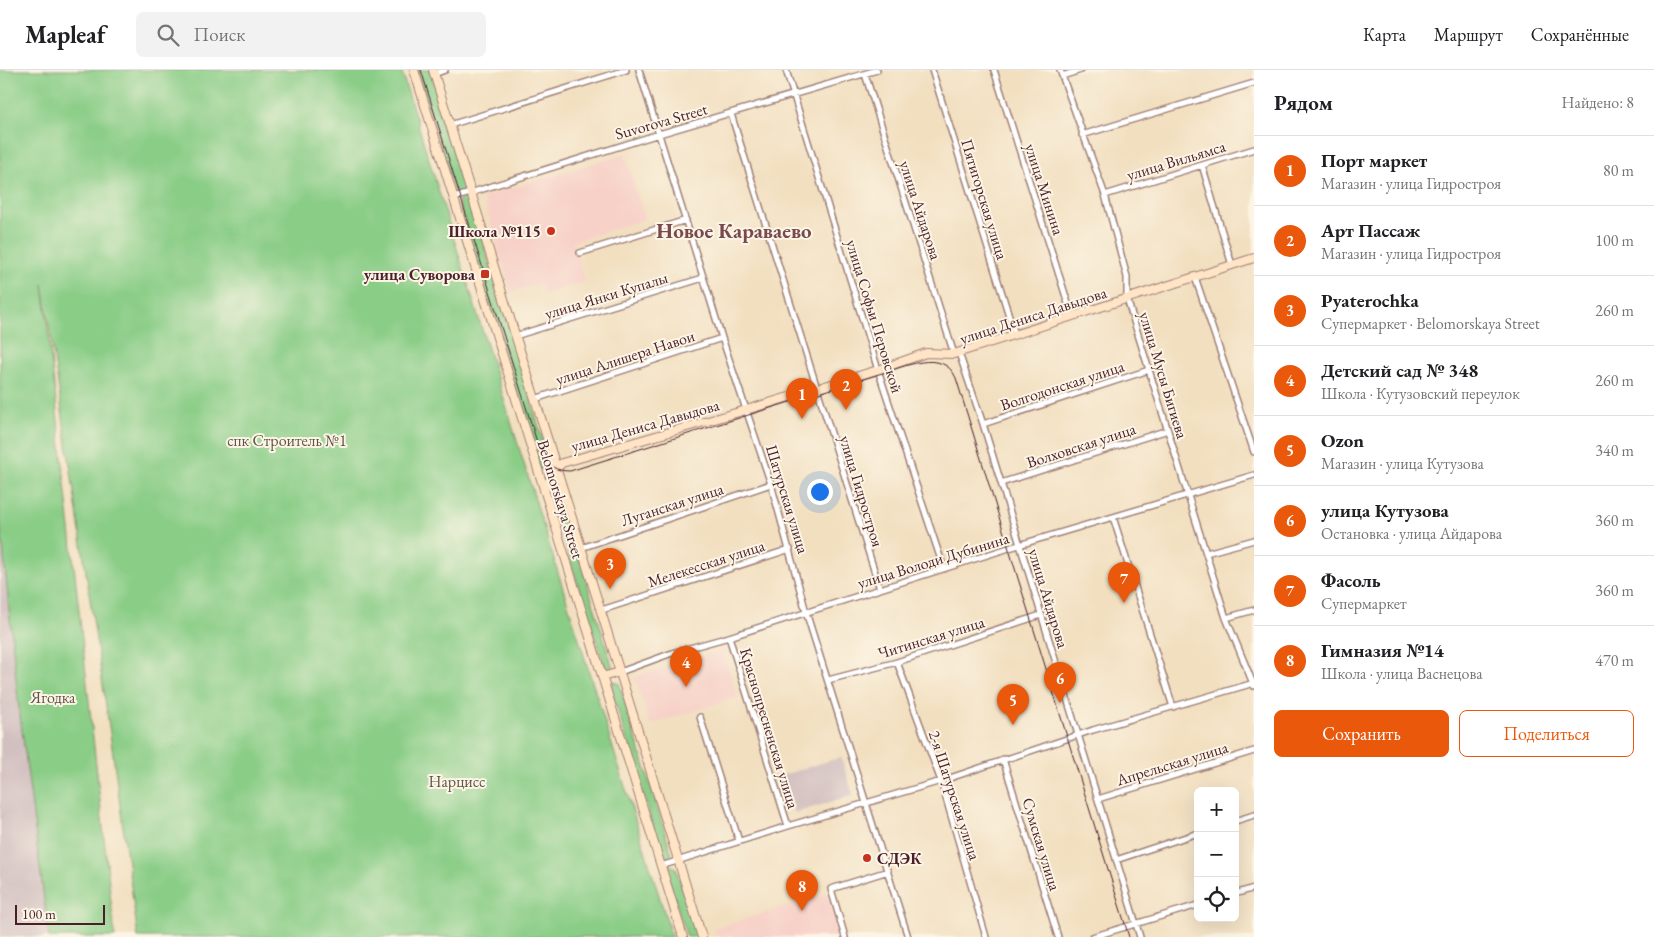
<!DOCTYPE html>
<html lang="ru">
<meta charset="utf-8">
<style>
:root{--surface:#fff;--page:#f2f2f2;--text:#202124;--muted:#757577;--line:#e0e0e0;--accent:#ea580c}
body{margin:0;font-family:"EB Garamond",serif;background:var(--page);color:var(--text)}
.controls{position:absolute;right:15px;bottom:15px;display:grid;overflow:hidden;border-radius:8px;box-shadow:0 5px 20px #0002}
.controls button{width:45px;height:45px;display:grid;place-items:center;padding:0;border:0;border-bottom:1px solid var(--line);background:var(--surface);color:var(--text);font:25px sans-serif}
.scale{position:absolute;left:15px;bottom:12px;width:90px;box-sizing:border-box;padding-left:5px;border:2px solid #4a1f2b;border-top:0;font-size:14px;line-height:18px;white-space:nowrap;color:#4a1f2b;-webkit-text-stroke:4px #fcf5e5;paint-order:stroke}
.you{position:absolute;left:819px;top:421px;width:18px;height:18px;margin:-12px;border:4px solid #fff;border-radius:50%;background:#1a73e8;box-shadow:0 0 0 8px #1a73e833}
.badge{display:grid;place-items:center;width:32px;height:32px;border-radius:50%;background:var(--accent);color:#fff;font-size:16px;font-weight:700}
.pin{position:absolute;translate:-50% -41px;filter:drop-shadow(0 1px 2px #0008)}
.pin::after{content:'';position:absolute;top:26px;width:18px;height:15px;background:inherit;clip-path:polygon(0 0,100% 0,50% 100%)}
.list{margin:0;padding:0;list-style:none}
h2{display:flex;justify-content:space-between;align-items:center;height:65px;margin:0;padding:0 20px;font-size:21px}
h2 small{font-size:16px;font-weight:400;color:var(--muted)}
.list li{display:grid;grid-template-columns:32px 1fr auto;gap:15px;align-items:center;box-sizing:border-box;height:70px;padding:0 20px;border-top:1px solid var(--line)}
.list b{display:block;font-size:19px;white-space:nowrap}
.list p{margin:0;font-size:16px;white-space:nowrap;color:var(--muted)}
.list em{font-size:16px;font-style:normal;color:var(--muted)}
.actions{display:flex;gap:10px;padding:15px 20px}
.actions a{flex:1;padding:11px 0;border:1px solid var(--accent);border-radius:8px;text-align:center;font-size:18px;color:var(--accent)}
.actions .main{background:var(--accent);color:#fff}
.icon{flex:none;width:28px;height:28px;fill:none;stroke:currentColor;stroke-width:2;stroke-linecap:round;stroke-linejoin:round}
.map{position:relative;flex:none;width:1254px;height:867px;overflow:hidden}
header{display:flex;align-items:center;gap:30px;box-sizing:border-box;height:70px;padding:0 25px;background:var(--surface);border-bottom:1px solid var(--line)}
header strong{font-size:24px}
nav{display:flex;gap:28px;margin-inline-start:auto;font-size:18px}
.search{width:350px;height:45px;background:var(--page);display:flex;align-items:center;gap:12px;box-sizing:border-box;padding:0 18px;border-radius:8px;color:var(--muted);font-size:19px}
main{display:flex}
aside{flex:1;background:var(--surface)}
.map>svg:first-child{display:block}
</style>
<header>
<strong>Mapleaf</strong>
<div class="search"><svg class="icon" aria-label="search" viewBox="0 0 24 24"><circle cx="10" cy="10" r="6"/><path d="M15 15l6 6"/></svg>Поиск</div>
<nav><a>Карта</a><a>Маршрут</a><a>Сохранённые</a></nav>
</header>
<main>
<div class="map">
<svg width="1254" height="867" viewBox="0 0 1254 867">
<rect width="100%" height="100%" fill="#fcf5e5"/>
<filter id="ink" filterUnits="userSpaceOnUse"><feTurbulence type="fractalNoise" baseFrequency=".02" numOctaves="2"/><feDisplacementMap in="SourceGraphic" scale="10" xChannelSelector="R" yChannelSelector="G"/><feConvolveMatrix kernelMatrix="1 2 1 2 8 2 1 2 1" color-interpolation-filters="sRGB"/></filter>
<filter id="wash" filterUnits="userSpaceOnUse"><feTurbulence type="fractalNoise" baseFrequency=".0096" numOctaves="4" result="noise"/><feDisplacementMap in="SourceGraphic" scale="20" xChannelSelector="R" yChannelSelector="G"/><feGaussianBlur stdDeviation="1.12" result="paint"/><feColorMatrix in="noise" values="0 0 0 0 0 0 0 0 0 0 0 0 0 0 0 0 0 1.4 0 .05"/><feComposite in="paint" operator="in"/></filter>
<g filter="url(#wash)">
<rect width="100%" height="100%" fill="#f2dfc0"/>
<path fill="#f7d1c8" d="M625 84 645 149 573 172 585 212 544 224 541 213 511 222 483 127Z
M722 580 738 627 650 655 635 607Z
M828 823 840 867H717L714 859Z"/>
<path fill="#d2bfc0" d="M0 446 18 630 49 867H0Z
M841 687 853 725 795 743 783 705Z"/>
<path fill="#8acd87" stroke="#6a7659" d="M0 0H401L672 867H138L110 663 43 214 115 867H49L18 630 0 446Z
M417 0H430L467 120 455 124Z
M469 126 551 397 540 400 458 130Z
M562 431 613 598 610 601H606L552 434Z
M613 611 619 613 672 785 667 788 662 787 610 615Z
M670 795 676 798 698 867H687L666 801Z"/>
</g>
<g filter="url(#ink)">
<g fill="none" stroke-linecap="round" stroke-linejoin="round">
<g stroke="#9e7f76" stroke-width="8">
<path id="street" d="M639 0 722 268 771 414 806 542 908 867
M786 0 878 300 944 499
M932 0 1015 265
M994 0 1072 246
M1060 0 1105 125 1127 207V229L1226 548 1254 616
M434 4 445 0
M865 4 954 284
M1062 6 1081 0
M731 44 880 519
M450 55 626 0
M1082 65 1254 13
M1202 95 1232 195
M1105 125 1254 79
M454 128 659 64 877 0
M580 183 686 150
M1195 207 1254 382
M515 266 703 208
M959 283 983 354 1140 867
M535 329 722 268
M983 354 1149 300
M1001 413 1168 360
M1113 447 1173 637
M581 478 771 414
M1206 483 1254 470
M602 540 790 479
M1226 548 1254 540
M729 567 788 756
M897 592 941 711 986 867
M620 602 675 582 729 567 1009 478 1254 405
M828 610 897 592 1041 545
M700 647 739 771
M1003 689 1058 867
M1098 729 1254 681
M1235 751 1254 745
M1116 790 1198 763
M661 796 788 756 941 711 1093 660 1254 613
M1235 824 1254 818
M845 867 831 819 888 801
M1092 867 1198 835"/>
</g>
<g stroke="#9e7f76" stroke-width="10">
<path id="secondary" d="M414 0 683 867
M433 0 702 867
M544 420 556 399 562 393 746 340 878 300 926 283 954 284 1254 188
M602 607 620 602"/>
</g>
<use href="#street" stroke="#fff" stroke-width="5"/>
<use href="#secondary" stroke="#ffe4c6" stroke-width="8"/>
<path stroke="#4a1f2b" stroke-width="1" d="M421 0 541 385C548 396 556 401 570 401L879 304C902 298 943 277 956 308L1129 867"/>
</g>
</g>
<g fill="#c8321e" stroke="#fcf5e5" stroke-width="2">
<circle cx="551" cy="161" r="5"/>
<rect x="480" y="199" width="10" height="10" rx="2.5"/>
<circle cx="867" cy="788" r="5"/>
</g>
<g text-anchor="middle" stroke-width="4" stroke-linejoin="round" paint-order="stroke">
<g font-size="16" fill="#4a1f2b" stroke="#fcf5e5">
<text transform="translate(661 51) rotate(-16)" y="6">Suvorova Street</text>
<text transform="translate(1176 90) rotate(-17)" y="6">улица Вильямса</text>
<text transform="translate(1045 119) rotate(72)" y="6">улица Минина</text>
<text transform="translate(985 129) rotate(73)" y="6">Пятигорская улица</text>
<text transform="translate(921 140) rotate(72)" y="6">улица Айдарова</text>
<text transform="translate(606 225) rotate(-17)" y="6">улица Янки Купалы</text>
<text transform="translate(1033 245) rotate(-18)" y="6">улица Дениса Давыдова</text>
<text transform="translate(875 246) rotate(73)" y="6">улица Софьи Перовской</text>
<text transform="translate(625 287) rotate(-18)" y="6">улица Алишера Навои</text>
<text transform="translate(1164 305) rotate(73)" y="6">улица Мусы Бигиева</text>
<text transform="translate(1062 315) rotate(-18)" y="6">Волгодонская улица</text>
<text transform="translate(645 355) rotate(-16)" y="6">улица Дениса Давыдова</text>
<text transform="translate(1081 375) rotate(-18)" y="6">Волховская улица</text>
<text transform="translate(862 421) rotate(73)" y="6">улица Гидростроя</text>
<text transform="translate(561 429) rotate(73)" y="6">Belomorskaya Street</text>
<text transform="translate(788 429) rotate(73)" y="6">Шатурская улица</text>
<text transform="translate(672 434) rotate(-18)" y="6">Луганская улица</text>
<text transform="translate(933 490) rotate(-17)" y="6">улица Володи Дубинина</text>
<text transform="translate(706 493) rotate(-18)" y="6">Мелекесская улица</text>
<text transform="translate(1049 528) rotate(73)" y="6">улица Айдарова</text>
<text transform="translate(931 567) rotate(-17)" y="6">Читинская улица</text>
<text transform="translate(770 658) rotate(73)" y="6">Краснопресненская улица</text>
<text transform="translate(1172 693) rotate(-17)" y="6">Апрельская улица</text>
<text transform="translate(955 725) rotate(72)" y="6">2-я Шатурская улица</text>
<text transform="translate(1042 774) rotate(73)" y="6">Сумская улица</text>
</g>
<g font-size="16" font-weight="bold" fill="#4a1f2b" stroke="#fcf5e5" text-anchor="end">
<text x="541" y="167">Школа №115</text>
<text x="475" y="210">улица Суворова</text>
<text x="877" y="794" text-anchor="start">СДЭК</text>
</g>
<g font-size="16" fill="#5d5347" stroke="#fcf5e5">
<text x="287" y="376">спк Строитель №1</text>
<text x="53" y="633">Ягодка</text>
<text x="457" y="717">Нарцисс</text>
</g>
<g font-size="21" font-weight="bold" fill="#794a4d" stroke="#fcf5e5">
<text x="734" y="168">Новое Караваево</text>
</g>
</g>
</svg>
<div class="controls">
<button>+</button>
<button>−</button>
<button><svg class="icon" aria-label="locate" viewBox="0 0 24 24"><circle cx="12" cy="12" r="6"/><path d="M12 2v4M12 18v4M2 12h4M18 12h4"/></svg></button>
</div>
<div class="scale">100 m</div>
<div class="you"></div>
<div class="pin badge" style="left:802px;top:349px">1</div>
<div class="pin badge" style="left:846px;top:340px">2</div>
<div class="pin badge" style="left:610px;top:519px">3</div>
<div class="pin badge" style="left:686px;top:617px">4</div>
<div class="pin badge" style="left:1013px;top:655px">5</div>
<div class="pin badge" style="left:1060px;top:633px">6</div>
<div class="pin badge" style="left:1124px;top:533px">7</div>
<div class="pin badge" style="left:802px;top:841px">8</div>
</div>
<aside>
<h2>Рядом<small>Найдено: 8</small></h2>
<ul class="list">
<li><span class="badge">1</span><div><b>Порт маркет</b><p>Магазин · улица Гидростроя</p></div><em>80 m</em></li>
<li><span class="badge">2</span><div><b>Арт Пассаж</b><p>Магазин · улица Гидростроя</p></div><em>100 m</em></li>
<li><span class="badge">3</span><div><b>Pyaterochka</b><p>Супермаркет · Belomorskaya Street</p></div><em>260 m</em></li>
<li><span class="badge">4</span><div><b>Детский сад № 348</b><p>Школа · Кутузовский переулок</p></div><em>260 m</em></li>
<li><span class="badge">5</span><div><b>Ozon</b><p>Магазин · улица Кутузова</p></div><em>340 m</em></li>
<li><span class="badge">6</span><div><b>улица Кутузова</b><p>Остановка · улица Айдарова</p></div><em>360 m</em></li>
<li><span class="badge">7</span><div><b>Фасоль</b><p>Супермаркет</p></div><em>360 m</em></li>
<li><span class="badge">8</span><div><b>Гимназия №14</b><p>Школа · улица Васнецова</p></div><em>470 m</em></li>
</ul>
<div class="actions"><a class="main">Сохранить</a><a>Поделиться</a></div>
</aside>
</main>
